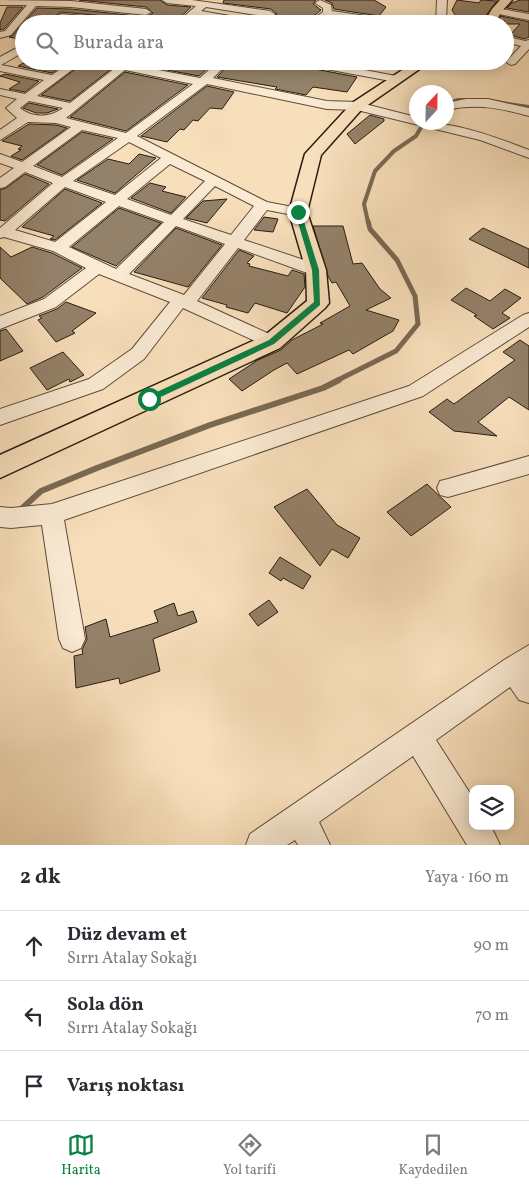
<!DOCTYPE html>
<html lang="tr">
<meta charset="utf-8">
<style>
:root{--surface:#fff;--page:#f2f2f3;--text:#2b2b33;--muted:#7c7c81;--line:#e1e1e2;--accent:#0b8043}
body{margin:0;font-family:Vollkorn,serif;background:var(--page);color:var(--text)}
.controls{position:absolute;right:15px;bottom:15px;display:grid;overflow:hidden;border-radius:10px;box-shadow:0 2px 12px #0003}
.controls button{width:45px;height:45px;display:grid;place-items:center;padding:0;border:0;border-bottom:1px solid var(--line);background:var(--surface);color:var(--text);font:25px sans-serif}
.compass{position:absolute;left:409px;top:85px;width:45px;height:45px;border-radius:50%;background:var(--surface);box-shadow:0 2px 12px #0003;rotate:22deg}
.stop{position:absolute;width:15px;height:15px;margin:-11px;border:4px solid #0b8043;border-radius:50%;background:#fff}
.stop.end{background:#0b8043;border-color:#fff;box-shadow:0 1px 5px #0008}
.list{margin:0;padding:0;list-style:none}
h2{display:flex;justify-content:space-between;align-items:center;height:65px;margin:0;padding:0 20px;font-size:21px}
h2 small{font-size:16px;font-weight:400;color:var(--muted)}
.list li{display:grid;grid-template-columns:32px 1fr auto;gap:15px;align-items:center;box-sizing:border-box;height:70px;padding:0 20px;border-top:1px solid var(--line)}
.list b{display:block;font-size:19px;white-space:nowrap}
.list p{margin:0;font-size:16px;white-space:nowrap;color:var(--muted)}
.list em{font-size:16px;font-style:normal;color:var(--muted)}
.icon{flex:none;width:28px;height:28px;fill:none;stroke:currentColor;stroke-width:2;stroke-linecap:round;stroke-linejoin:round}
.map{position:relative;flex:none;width:529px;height:845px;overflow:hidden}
.search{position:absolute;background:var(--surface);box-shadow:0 2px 12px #0003;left:15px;right:15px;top:15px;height:55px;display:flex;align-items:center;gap:12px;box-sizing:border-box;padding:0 18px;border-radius:28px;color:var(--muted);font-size:19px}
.sheet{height:275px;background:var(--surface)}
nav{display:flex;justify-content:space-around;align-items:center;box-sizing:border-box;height:70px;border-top:1px solid var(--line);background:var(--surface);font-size:14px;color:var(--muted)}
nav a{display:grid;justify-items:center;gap:2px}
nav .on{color:var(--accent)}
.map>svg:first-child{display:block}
</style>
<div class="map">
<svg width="529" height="845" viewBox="0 0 529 845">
<rect width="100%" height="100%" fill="#f8dfbb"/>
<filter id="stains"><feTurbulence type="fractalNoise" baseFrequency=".004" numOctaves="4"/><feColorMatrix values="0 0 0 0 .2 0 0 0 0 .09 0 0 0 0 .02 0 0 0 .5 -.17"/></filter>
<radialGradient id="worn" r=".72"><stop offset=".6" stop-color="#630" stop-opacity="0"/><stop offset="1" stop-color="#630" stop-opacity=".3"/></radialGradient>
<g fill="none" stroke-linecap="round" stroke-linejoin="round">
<path stroke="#7a6954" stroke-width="4" d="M495 102 529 107
M446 104 458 100H469
M368 222 364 204 375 171 394 151 416 136 424 122"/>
<path stroke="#7a6954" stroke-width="5" d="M336 381 396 351 418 324 415 296 397 260 370 229 368 221"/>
<path stroke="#7a6954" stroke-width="6" d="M18 512 41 491 97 468 210 425 323 388 339 380"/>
</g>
<path fill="#948169" stroke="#281c10" d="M79 0H160L167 5 191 7 173 24H133L126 18 61 12 54 17 57 20 84 24H24V37L19 39 9 37 12 36 37 8 71 9 146 17 153 13 146 7Z
M224 0H316L313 4 321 10 304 24 291 22 289 24H269L277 14 271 9 223 3Z
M325 0H374L386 7 379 16 334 9 332 3Z
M457 0 479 3 481 0 497 1 484 18H457L452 10Z
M520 0H529V12L507 8 512 3Z
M7 7H23L4 29 0 30V23Z
M501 16 529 22V37L525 39 510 35 520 24H503L505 21H498Z
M27 61H68L52 73 18 66Z
M86 61 111 69 70 101 41 95Z
M137 61H216L199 76 135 64Z
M232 61H292L299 66 357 77 347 92 313 87 306 95 275 89 277 87 217 77Z
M125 72 188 85 126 131 70 117Z
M5 74 39 81 25 92 9 89 20 82 0 76Z
M207 86 234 92 222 109 210 108 198 121 193 120 184 130 180 129 167 142 141 136Z
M29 103 58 109 47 113H36L23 108Z
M370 115 384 119V121L355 144 347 134Z
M29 124 56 125 67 128 22 160 11 156 21 150 18 149 22 146 2 141Z
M82 132 113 139 62 175 37 165Z
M139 154 156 158 115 193 77 180 108 159 129 164Z
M25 174 49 184 5 221 0 220V190L6 188Z
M150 183 166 187 162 191 186 197 171 213 131 198Z
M65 189 102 203 55 240 50 239 54 236 22 227Z
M227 199 207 223 186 218 203 201Z
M119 208 161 223 116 266 72 247Z
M264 217 278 219 273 232 254 230Z
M313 226H343L353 264 362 263 380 289 391 298 366 310 399 320 393 331 353 354 349 350 297 374 287 363 274 370 242 391 229 379 258 360 281 350 292 340 323 324 320 323 350 306 336 282 332 283 328 276Z
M176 228 222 245 188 287 134 272Z
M483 228 529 249V268L469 239Z
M0 247 11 257 32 247 52 253 82 268 43 297 27 304 0 278Z
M239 250 254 256 247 263 250 264 249 266 288 276 292 270 304 274 305 287 287 313 255 303 248 313 226 307 227 305 202 298Z
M466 288 490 301 505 289 521 298 502 313 510 318 493 329 474 316 477 315 451 300Z
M66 302 96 313 72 331 75 333 56 342 38 320 42 318 39 316 57 309Z
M6 329 23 351 0 361V331Z
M520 340 529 346V410L509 397 478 422 497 436 454 431 429 412 447 399 454 404 515 360 503 352Z
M63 352 84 375 70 382 69 379 47 390 30 368Z
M427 484 451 507 411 536 387 512Z
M307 489 337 525 360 538 348 558 332 549 320 566 274 507Z
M280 557 311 576 303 589 283 578 281 581 269 573Z
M269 600 278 612 258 626 249 614Z
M174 603 178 616 193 611 197 622 153 639 160 671 120 684 119 678 76 688 74 656 83 654 82 650 87 639 85 627 106 619 110 637 158 622 154 611Z"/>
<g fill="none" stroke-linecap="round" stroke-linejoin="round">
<g stroke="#5c4d3b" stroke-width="2">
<path id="minor" d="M0 0 71 1 146 9 151 12 146 15 71 7 36 6 11 35 0 38V32L5 31 27 5H0Z
M162 0H192L270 11 275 14 266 24H242L195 16 186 24H175L196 6 167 3ZM206 7 263 16 259 21 201 11Z
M320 0 331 5 332 11 401 21 406 24H380L329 16 318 24H306L323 12V8L315 3Z
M437 0H447L446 20H490L495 23 436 24Z
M496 8 529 14V20L493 13 491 11Z
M61 14 126 20 131 23 103 24 58 19 56 17Z
M505 36 525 41 529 40V49L515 64 511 65 506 62 521 46 505 42Z
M24 44V52L1 65 52 75 72 61H84L37 96 70 103 115 68 93 63 92 61H135L132 65 200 78 219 61H230L213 78 327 101 357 102 416 117V122C456 122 492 136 529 150V158L480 140 357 110 327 109 207 84 137 136 267 202 303 209 305 212 303 215 298 216 267 210 244 240 322 266 324 270 322 274H310L238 248 197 301 278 338 281 342 278 346 272 348 266 346 183 308 144 359 103 389 0 425V409L89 379 132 349 170 302 99 274 56 307 0 329V316L44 299 86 268 53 251 4 237 0 238V228L53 183 25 172 5 187 0 188V178L14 168 0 163V154L22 162 71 127 56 123 28 122 0 140V130L17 118 6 108 17 99 0 95V89L25 94 44 80 0 71V57ZM125 70 193 84 126 133 66 118ZM29 101 63 108C50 118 32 118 20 108ZM82 130 118 138 62 177 33 166ZM129 142 161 158 115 195 73 181ZM170 164 205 181 171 215 127 199ZM215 186 254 206 231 235 183 219ZM65 187 106 202 55 242 15 230ZM119 206 164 222 116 269 69 247ZM176 226 225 244 184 295 129 274Z
M294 61H318L396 76 402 79 396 82 299 64Z
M466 99H488L524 107 529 108V116C500 108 476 103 446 110V103Z
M529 313V327L423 396 64 520 85 639 81 648 72 652 63 648 59 639 42 525 11 528 0 527V507L11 508 52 504 409 386 523 315Z
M529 456V474L448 497 440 495 437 488 440 481 448 479Z
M529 645V703L519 700 510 687 436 740 473 798V826H491L500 845H467L413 756 319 822 330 845H298L295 840 287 845H246L250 834 504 660Z"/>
</g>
<g stroke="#281c10" stroke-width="3">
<path id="major" d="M500 0H512L501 12 495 24H483L492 9Z
M416 61H431L362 109 321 155 307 212 326 270 329 303 325 308 280 348 0 478V455L264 336 307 301 306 270 289 212 305 154 352 103Z"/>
</g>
<use href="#minor" fill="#faead3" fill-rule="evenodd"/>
<use href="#major" fill="#f8dfbb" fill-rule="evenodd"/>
</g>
<path fill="#0b8043" d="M298 210 301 212 319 270 320 305 274 344 152 401H146V397L269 340 314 302 312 270 295 212Z"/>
<rect width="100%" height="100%" filter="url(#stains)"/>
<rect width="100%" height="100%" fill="url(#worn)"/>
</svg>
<div class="controls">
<button><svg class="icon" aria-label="layers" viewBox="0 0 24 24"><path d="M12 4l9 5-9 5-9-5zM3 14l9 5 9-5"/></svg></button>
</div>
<svg class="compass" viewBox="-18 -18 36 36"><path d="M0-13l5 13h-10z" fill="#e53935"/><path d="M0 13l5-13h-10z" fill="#7c7c81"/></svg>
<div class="stop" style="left:149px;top:399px"></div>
<div class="stop end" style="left:298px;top:212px"></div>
<div class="search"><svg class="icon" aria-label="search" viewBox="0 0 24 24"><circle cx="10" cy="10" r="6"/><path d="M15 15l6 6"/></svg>Burada ara</div>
</div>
<section class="sheet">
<h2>2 dk<small>Yaya · 160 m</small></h2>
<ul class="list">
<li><svg class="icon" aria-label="ahead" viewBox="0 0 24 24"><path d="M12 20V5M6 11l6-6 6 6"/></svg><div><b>Düz devam et</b><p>Sırrı Atalay Sokağı</p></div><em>90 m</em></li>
<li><svg class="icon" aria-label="left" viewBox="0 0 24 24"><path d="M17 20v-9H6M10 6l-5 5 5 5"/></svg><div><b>Sola dön</b><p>Sırrı Atalay Sokağı</p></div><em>70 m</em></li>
<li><svg class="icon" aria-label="arrive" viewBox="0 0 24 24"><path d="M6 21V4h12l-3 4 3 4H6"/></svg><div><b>Varış noktası</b></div></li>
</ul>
</section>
<nav>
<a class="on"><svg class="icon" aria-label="map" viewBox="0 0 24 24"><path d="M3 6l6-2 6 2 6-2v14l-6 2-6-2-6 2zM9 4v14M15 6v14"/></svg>Harita</a>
<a><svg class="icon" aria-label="directions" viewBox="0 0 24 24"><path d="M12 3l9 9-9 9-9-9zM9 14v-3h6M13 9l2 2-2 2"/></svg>Yol tarifi</a>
<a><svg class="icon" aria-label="saved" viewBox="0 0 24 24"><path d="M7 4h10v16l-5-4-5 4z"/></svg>Kaydedilen</a>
</nav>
